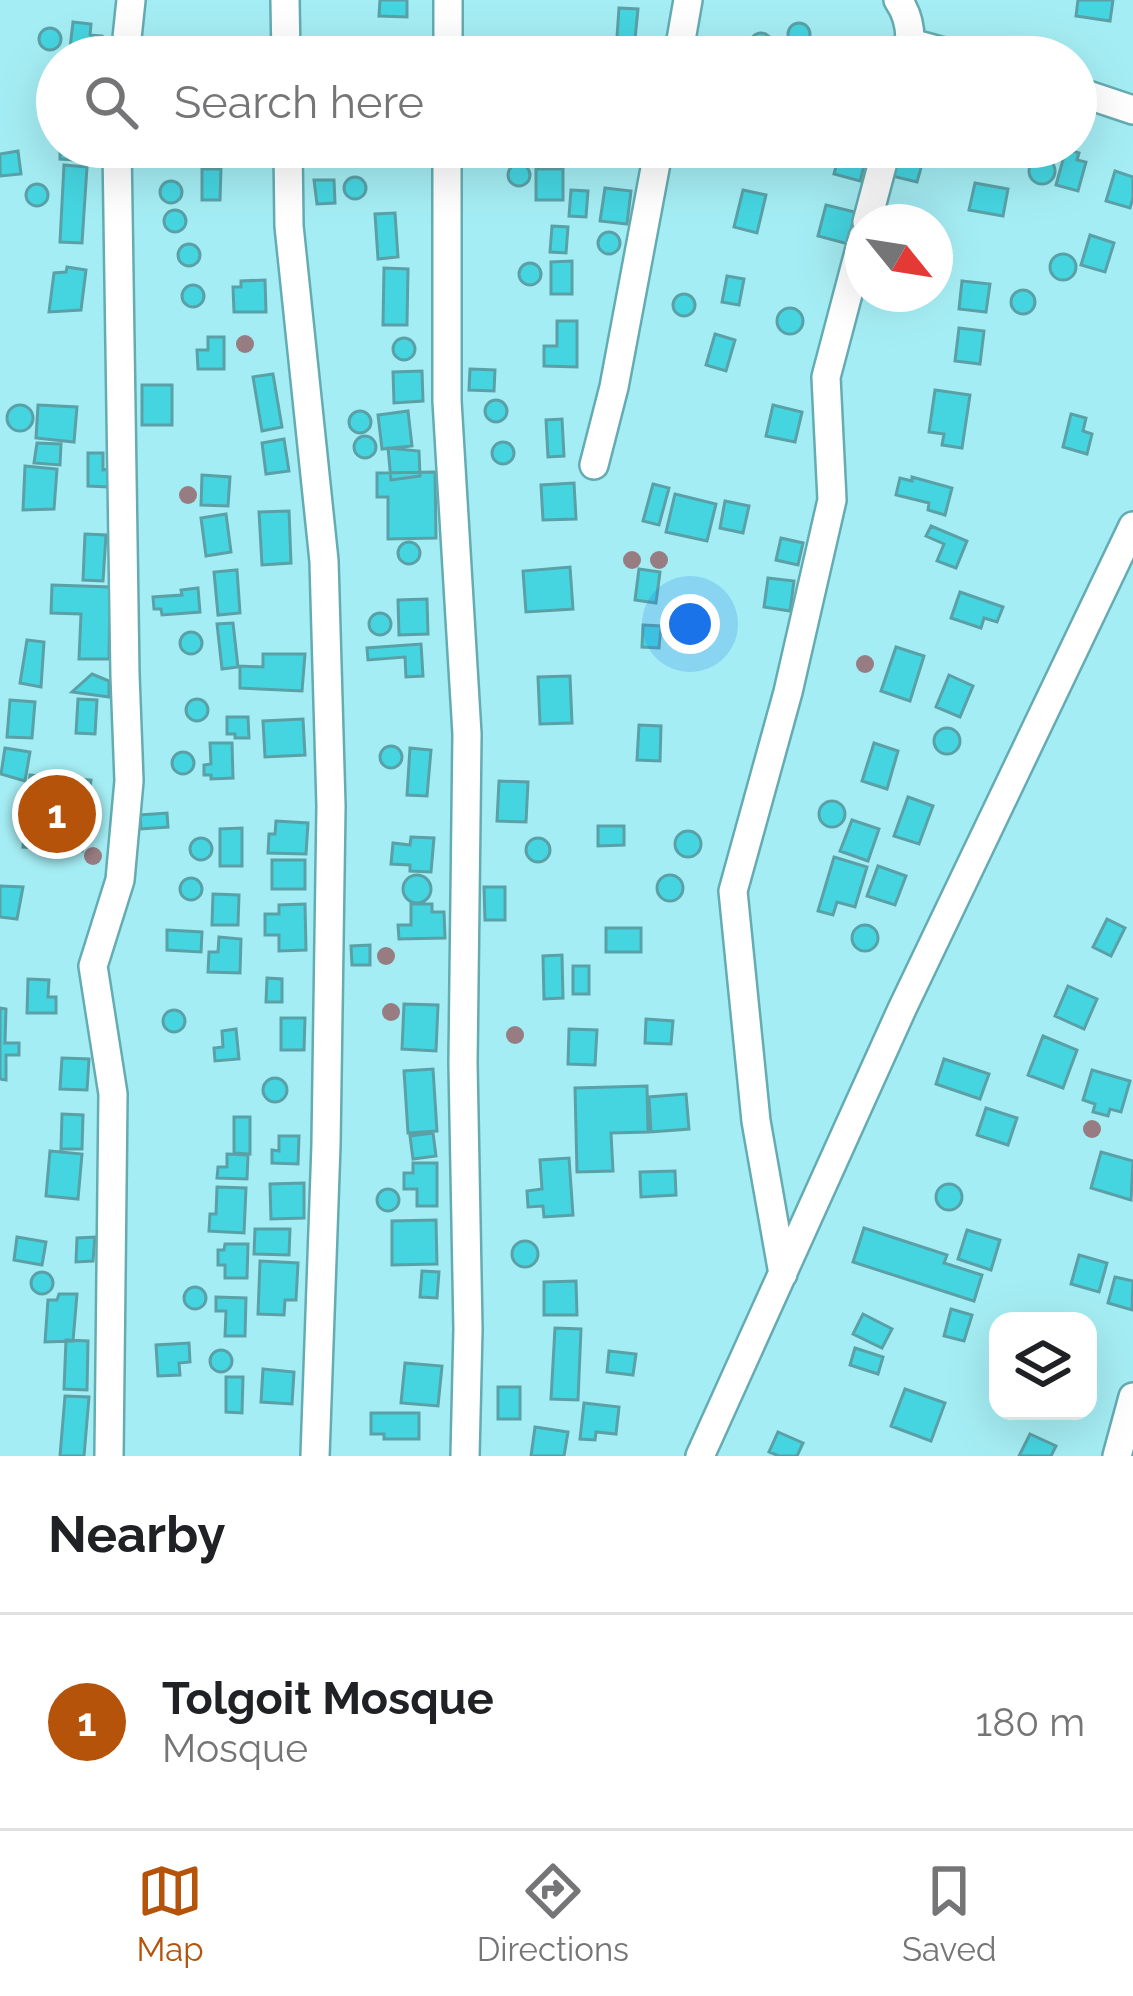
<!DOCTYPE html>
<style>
:root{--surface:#fff;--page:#f6f6f6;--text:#202124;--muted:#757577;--line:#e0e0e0;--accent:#b45309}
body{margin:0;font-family:Raleway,sans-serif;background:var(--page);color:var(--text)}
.controls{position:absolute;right:36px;bottom:36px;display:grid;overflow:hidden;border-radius:24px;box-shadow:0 12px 48px #0002}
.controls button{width:108px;height:108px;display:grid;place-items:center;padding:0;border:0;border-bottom:3px solid var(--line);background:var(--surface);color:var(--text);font:60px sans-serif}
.compass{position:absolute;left:845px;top:204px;width:108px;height:108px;border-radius:50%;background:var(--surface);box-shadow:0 12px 48px #0002;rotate:120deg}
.you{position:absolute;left:690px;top:624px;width:42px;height:42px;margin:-30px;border:9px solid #fff;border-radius:50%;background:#1a73e8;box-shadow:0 0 0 18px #1a73e833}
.badge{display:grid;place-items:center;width:78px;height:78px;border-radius:50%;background:var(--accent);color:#fff;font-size:39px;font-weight:700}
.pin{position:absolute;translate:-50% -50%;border:6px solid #fff;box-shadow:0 3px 12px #0006}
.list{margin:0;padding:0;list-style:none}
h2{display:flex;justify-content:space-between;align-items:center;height:156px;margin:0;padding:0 48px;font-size:51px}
h2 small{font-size:39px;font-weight:400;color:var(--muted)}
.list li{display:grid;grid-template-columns:78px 1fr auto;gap:36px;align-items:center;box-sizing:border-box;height:216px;padding:0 48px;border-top:3px solid var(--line)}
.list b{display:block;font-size:45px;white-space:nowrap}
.list p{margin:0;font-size:39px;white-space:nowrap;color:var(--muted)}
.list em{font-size:39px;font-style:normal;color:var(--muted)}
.icon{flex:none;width:66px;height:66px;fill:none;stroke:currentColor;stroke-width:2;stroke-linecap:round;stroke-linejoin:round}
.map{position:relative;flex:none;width:1133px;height:1456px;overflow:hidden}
.search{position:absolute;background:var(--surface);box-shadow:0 12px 48px #0002;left:36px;right:36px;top:36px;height:132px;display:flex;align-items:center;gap:30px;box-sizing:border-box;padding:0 42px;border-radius:66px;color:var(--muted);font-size:45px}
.sheet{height:372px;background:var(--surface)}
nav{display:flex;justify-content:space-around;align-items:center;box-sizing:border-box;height:168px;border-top:3px solid var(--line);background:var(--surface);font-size:33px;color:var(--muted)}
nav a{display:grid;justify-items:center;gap:6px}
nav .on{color:var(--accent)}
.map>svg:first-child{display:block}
</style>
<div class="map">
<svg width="1133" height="1456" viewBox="0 0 1133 1456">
<rect width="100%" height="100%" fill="#a5edf4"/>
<path fill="#45d5e1" stroke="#5aa1a7" stroke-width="3" d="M380 0H407V17L379 16Z
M1078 0H1113L1110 21 1076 16Z
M619 8 638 9 635 39 617 37Z
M73 22 91 24 90 35 102 36 100 57H69Z
M788 34a11 11 0 1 1 22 0a11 11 0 1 1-22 0Z
M39 39a11 11 0 1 1 22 0a11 11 0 1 1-22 0Z
M750 44a11 11 0 1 1 22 0a11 11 0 1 1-22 0Z
M60 147H93L92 161 60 159Z
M841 147 869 148 860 181 834 174Z
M900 147 926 150 917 182 892 176Z
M1066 149 1079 153 1077 160 1086 162 1078 191 1056 185Z
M18 151 21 174 0 176V154Z
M1029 171a13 13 0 1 1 26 0a13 13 0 1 1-26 0Z
M508 175a11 11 0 1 1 22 0a11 11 0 1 1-22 0Z
M64 165 87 167 82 243 60 242Z
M202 169H221L220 200H202Z
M536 169H563V200H536Z
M1115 171 1133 177V198L1130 208 1106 201Z
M344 188a11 11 0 1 1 22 0a11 11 0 1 1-22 0Z
M314 180H334L335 203 317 204Z
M160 192a11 11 0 1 1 22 0a11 11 0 1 1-22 0Z
M975 183 1008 189 1003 216 969 210Z
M26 195a11 11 0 1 1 22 0a11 11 0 1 1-22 0Z
M605 188 631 191 627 224 600 221Z
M571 190 588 191 586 217 569 216Z
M743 190 766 195 757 233 734 227Z
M826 205 855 212 848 244 818 236Z
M164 221a11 11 0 1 1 22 0a11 11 0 1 1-22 0Z
M395 213 398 257 378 259 375 214Z
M552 226 568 227 566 253 550 252Z
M598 243a11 11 0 1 1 22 0a11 11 0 1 1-22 0Z
M1090 235 1114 243 1105 272 1081 265Z
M178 255a11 11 0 1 1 22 0a11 11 0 1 1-22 0Z
M1050 267a13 13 0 1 1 26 0a13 13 0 1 1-26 0Z
M572 261V294H551V262Z
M519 274a11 11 0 1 1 22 0a11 11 0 1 1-22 0Z
M67 267 86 270 81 310 49 312 54 273 66 272Z
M384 268 408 269 407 325H383Z
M727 276 744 279 739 305 722 302Z
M265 280 266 312H234L233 287H241V281Z
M962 281 990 284 986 312 959 309Z
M182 296a11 11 0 1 1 22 0a11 11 0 1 1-22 0Z
M1011 302a12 12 0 1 1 24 0a12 12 0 1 1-24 0Z
M673 305a11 11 0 1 1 22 0a11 11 0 1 1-22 0Z
M777 321a13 13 0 1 1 26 0a13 13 0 1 1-26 0Z
M557 321H577V367L544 366V346H557Z
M959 328 984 331 980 364 955 361Z
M715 334 735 340 726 371 706 365Z
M208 337H224V369H198L197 350H208Z
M393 349a11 11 0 1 1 22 0a11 11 0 1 1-22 0Z
M470 369 495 370 494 391 469 390Z
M422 371 423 401 394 403 393 372Z
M273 374 282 427 262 431 253 377Z
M142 385H172V425H142Z
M935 390 970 395 962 448 942 445 944 434 929 432Z
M485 411a11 11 0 1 1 22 0a11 11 0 1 1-22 0Z
M7 418a13 13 0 1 1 26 0a13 13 0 1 1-26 0Z
M38 405 77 407 74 442 36 438Z
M773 405 802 412 795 442 766 436Z
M408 411 412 446 382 449 378 415Z
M349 422a11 11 0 1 1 22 0a11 11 0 1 1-22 0Z
M1071 414 1086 418 1083 431 1092 434 1087 454 1063 447Z
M562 419 564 456 548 457 546 420Z
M354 447a11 11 0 1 1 22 0a11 11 0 1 1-22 0Z
M284 439 289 471 266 474 262 443Z
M492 453a11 11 0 1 1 22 0a11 11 0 1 1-22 0Z
M37 443 61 444 60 465 34 463Z
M388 448 419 451 420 476 391 480Z
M88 453H103V470L109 469 108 487 88 486Z
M25 466 57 469 54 509 23 510Z
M435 472 436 538 388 539V497H377V473Z
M202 475 230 477 228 506 201 505Z
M912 477 952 488 945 515 928 510 929 503 896 495 900 478 912 481Z
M574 483 576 519 543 520 541 485Z
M653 484 669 488 659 525 643 521Z
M675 494 716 504 707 541 666 532Z
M725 501 749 506 743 533 720 528Z
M289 511 291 563 262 565 259 512Z
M226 514 231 552 206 556 201 518Z
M931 526 967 541 956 568 937 561 944 544 926 536Z
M85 534 106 535 103 581 83 580Z
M781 538 803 543 798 565 776 560Z
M398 553a11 11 0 1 1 22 0a11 11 0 1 1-22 0Z
M570 567 573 609 526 612 523 571Z
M639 569 660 572 656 603 635 600Z
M237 570 240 613 218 615 214 572Z
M768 578 794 581 790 611 764 607Z
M52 585 110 587 109 659H79L81 614 51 613Z
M198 588 200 612 162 615 161 609H154L153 597 182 595 181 590Z
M960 592 1003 607 997 622 984 618 981 628 951 618Z
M427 599 428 634 399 635 398 600Z
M369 624a11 11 0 1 1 22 0a11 11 0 1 1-22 0Z
M233 623 238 667 222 669 217 624Z
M643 625 661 626 659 648 642 647Z
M180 643a11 11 0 1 1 22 0a11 11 0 1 1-22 0Z
M27 640 44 642 41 687 20 683Z
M421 644 423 676 406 677 405 657 368 660 367 648Z
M896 647 924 656 910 701 881 691Z
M263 654H305L302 691 240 688V666L263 667Z
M92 674 109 681V697L72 692Z
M949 675 973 686 960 717 936 707Z
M570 676 572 723 540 724 538 677Z
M78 699 97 700 95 734 76 733Z
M186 710a11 11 0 1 1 22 0a11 11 0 1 1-22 0Z
M10 700 35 702 32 738 7 737Z
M227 717H248L249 738H235V734H227Z
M303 719 305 755 265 757 263 721Z
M639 725 661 726 660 761 637 760Z
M934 741a13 13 0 1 1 26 0a13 13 0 1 1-26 0Z
M210 743H232L233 778 211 779V775H204V765L211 764Z
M874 743 898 751 887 789 862 781Z
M380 757a11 11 0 1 1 22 0a11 11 0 1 1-22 0Z
M5 748 30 752 25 781 1 774Z
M410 748 431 750 427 796 407 795Z
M172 763a11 11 0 1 1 22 0a11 11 0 1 1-22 0Z
M30 775 91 780 82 851 23 847Z
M499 781 528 782 526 822 497 821Z
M908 797 933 806 919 844 894 836Z
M819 814a13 13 0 1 1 26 0a13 13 0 1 1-26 0Z
M167 813 168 827 141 829 140 815Z
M852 820 879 829 868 861 840 851Z
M276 821 308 823 306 854 268 853 269 834H275Z
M598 826H624V845L598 846Z
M242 828V866H220V829Z
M675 844a13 13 0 1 1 26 0a13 13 0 1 1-26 0Z
M411 837 434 838 431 872 410 871V865L391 864 393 843 410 845Z
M190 849a11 11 0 1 1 22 0a11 11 0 1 1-22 0Z
M526 850a12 12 0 1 1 24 0a12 12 0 1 1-24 0Z
M834 857 867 867 855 907 837 902 833 915 818 911Z
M272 860H305V889H272Z
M878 866 906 876 895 905 867 896Z
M657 888a13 13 0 1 1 26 0a13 13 0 1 1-26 0Z
M403 889a14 14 0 1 1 28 0a14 14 0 1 1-28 0Z
M180 889a11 11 0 1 1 22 0a11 11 0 1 1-22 0Z
M0 886 23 887 17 919 0 917Z
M484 887H505V920H485Z
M213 894 239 895 238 925H212Z
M305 904 306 950 279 951V935H265V914H279V905Z
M411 904H432V912H444L445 938 399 939 398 925H411Z
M1107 919 1125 928 1111 956 1093 947Z
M852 938a13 13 0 1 1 26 0a13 13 0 1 1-26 0Z
M606 928H641V952H606Z
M167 930 202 932 201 952 167 950Z
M219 937 241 939 240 973 208 972 209 952H218Z
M370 945V965H352L351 946Z
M562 955 563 998 544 999 543 956Z
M573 966H589V994H573Z
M267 978 282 979V1002H266Z
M28 979 49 980 48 997H56V1013H27Z
M1068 986 1097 999 1084 1029 1055 1016Z
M404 1004 438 1005 436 1051 402 1049Z
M0 1008 6 1009 5 1043H19V1055H6V1080L0 1079Z
M163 1021a11 11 0 1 1 22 0a11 11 0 1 1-22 0Z
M281 1018H305L304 1050H281Z
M646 1019 673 1021 671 1044 645 1043Z
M236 1029 239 1059 215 1061 214 1048 223 1047 222 1031Z
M569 1029 597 1030 595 1065 568 1064Z
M1043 1036 1077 1050 1063 1088 1028 1075Z
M62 1058 89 1059 87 1090 60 1089Z
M944 1059 989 1074 980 1099 936 1084Z
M433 1069 437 1131 408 1133 404 1071Z
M1092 1070 1130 1081 1121 1112 1110 1109 1108 1116 1093 1112 1095 1104 1083 1100Z
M263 1090a12 12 0 1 1 24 0a12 12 0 1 1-24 0Z
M647 1086 648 1132 611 1133 613 1171 577 1172 575 1088Z
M686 1094 689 1129 651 1132 649 1097Z
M986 1108 1017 1118 1008 1145 977 1135Z
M62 1114 83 1115 82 1149H61Z
M234 1117H250V1154L234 1153Z
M433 1133 436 1156 413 1159 410 1136Z
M279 1136H299L298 1164 272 1163V1150L279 1151Z
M50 1151 82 1154 78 1199 46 1196Z
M1101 1152 1133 1161 1131 1200 1091 1188Z
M227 1154 248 1155 247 1179 217 1178 218 1167H227Z
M569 1158 573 1215 544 1217 543 1206 528 1207 527 1191 542 1189 540 1160Z
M413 1163H437V1206H417V1189H404V1173H413Z
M675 1171 676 1195 641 1197 640 1172Z
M304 1183V1218L271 1219 270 1184Z
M936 1197a13 13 0 1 1 26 0a13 13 0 1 1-26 0Z
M217 1187 246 1188 244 1233 209 1231 210 1214H216Z
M377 1200a11 11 0 1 1 22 0a11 11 0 1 1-22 0Z
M436 1220 437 1264 392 1265V1221Z
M864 1228 947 1255 944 1263 982 1275 974 1301 853 1262Z
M255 1229H290L289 1255 254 1254Z
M967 1230 1000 1240 991 1270 958 1259Z
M17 1237 46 1242 42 1265 14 1260Z
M95 1237 93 1261 76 1262 77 1238Z
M512 1254a13 13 0 1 1 26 0a13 13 0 1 1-26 0Z
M225 1244H248L247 1278H225V1265H218V1250H224Z
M1079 1255 1107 1263 1099 1292 1071 1284Z
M260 1261 298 1263 296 1300H285L284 1315 258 1314Z
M422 1271 439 1272 437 1298 420 1297Z
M31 1283a11 11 0 1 1 22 0a11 11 0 1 1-22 0Z
M1115 1277 1133 1281 1132 1310 1108 1303Z
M576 1281 577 1315H544V1282Z
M184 1298a11 11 0 1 1 22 0a11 11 0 1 1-22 0Z
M59 1294H77L73 1341 45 1342 48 1300H57Z
M216 1297 246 1298 245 1336H225L226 1311H216Z
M951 1309 972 1315 964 1341 944 1336Z
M863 1314 892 1329 882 1348 853 1334Z
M555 1328 581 1329 578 1400 551 1399Z
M66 1340 88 1341 87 1390 64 1389Z
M189 1343 190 1362 179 1363 180 1375 158 1376 156 1345Z
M855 1348 883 1357 878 1374 850 1365Z
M210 1361a11 11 0 1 1 22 0a11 11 0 1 1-22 0Z
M609 1351 636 1354 633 1375 607 1372Z
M405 1363 442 1366 438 1406 401 1403Z
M263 1369 294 1372 292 1404 261 1402Z
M226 1377H243L242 1413 226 1412Z
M498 1387H520V1419H498Z
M905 1389 945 1403 931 1441 891 1426Z
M65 1396 89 1397 84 1456H60Z
M584 1403 619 1407 616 1434 596 1432 595 1440 580 1439Z
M371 1413H419V1439H384V1434H371Z
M535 1427 568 1432 564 1456H531Z
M778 1432 803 1443 797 1456H779L769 1452Z
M1030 1434 1056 1446 1051 1456H1019Z"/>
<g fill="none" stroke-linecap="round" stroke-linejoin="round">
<g stroke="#65acb2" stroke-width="32">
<path id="minor" d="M285 0 286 57
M898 0C910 17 912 37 908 57
M911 43 962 57
M125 57 131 0
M448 57V0
M678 57 688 0
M1076 91 1133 110
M288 147 289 226 324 561 331 806 326 1145 315 1456
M447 147V401L467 734 463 1063 468 1329 465 1456
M867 222 887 147
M594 465 614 387 659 147
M783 1274 756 1121 733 891 788 692 832 500 826 377 863 237
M109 1456 113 1094 93 966 120 880 129 781 125 675 117 147
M700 1456 902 1009 1133 526
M1117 1456 1133 1397"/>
</g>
<use href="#minor" stroke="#fff" stroke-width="27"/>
</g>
<g fill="#977c82">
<circle cx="245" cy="344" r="9"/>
<circle cx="188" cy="495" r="9"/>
<circle cx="632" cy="560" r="9"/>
<circle cx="659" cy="560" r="9"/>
<circle cx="865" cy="664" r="9"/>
<circle cx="93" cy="856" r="9"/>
<circle cx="386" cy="956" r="9"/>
<circle cx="391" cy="1012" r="9"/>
<circle cx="515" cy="1035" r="9"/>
<circle cx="1092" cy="1129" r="9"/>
</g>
</svg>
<div class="controls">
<button><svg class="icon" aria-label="layers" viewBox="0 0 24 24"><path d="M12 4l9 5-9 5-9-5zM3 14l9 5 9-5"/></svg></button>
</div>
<svg class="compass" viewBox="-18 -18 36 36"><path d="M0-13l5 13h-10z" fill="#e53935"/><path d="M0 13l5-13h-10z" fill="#757577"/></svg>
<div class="you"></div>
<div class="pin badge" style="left:57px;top:814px">1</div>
<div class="search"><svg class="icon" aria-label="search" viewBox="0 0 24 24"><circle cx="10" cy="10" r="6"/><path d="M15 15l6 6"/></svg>Search here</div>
</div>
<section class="sheet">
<h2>Nearby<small></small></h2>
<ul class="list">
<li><span class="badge">1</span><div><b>Tolgoit Mosque</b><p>Mosque</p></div><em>180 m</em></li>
</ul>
</section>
<nav>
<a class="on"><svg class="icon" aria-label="map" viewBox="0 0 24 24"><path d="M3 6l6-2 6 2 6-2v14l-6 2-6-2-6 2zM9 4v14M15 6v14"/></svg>Map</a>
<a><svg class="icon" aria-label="directions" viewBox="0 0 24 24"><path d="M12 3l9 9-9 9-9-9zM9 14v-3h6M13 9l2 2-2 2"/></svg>Directions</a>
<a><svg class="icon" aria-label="saved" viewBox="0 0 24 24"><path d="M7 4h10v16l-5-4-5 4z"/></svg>Saved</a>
</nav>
